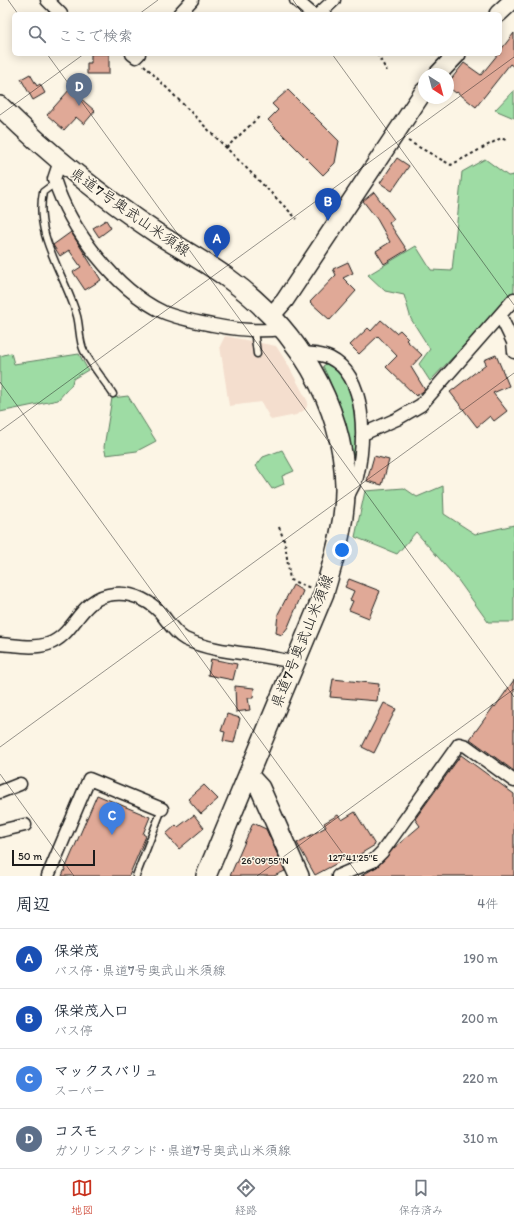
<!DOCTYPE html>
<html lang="ja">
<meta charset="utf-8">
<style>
:root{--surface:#fff;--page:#f6f6f7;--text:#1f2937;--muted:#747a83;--line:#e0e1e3;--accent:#c8321e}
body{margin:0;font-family:Itim,"Klee One",sans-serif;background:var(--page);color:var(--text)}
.compass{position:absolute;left:418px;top:68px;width:36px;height:36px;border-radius:50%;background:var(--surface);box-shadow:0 2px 10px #0003;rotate:144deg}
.scale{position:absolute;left:12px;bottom:10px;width:83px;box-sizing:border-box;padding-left:4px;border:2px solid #1c1c1c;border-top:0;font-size:11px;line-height:14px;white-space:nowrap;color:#1c1c1c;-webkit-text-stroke:3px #fcf5e5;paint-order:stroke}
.you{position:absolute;left:342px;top:550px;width:14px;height:14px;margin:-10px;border:3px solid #fff;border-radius:50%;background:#1a73e8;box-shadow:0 0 0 6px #1a73e833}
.badge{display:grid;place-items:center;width:26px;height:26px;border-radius:50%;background:var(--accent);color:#fff;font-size:13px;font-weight:700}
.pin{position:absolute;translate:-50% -33px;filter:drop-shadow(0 1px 2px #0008)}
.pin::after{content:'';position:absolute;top:21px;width:14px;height:12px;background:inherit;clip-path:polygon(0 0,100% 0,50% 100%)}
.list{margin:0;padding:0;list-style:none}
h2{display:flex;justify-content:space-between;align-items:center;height:52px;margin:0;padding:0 16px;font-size:17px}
h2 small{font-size:13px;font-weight:400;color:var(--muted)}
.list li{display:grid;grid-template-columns:26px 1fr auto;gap:12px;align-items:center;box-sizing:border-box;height:60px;padding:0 16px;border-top:1px solid var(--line)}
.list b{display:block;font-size:15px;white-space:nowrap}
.list p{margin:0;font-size:13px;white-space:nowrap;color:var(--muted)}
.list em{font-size:13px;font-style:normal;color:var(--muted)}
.icon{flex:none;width:22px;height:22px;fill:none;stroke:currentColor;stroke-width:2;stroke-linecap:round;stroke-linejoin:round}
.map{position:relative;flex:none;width:514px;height:876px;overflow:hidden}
.search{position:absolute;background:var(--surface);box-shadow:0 2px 10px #0003;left:12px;right:12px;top:12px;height:44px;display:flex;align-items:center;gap:10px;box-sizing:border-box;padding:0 14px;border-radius:6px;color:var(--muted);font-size:15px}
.sheet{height:292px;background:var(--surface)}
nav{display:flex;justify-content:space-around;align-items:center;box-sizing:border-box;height:56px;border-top:1px solid var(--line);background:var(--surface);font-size:11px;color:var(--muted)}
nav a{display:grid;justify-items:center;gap:2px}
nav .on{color:var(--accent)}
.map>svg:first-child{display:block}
</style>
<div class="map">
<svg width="514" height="876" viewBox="0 0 514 876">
<rect width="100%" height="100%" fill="#fcf5e5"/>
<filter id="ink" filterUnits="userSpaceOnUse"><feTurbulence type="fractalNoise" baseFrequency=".025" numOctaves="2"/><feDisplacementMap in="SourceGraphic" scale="8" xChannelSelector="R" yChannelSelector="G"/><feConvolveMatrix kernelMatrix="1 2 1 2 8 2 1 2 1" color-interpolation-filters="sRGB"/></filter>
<g filter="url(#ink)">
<path fill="#f4dece" d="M225 336 276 346 287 363 308 402 306 409 296 415 271 420 261 402 229 406 220 346Z"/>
<path fill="#9edca4" stroke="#5d7c60" d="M514 90V118L495 110Z
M485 159 508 176 514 175V306L501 307 430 381 419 364 430 349 411 319 404 295 385 291 368 275 416 246 431 270 452 271 462 172Z
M11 353 14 364 79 354 88 370 73 379 72 384 58 400 0 412V356Z
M328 363C358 381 360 431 353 461 348 425 338 399 323 366Z
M128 396 156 441 137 451 106 455 104 447 112 398Z
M282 450 294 471 282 476 284 484 272 489 256 466 263 457Z
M443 486 444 514 475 534 514 525V622H488L458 580 416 532 397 554 355 537 365 491 404 488 417 497Z"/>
<path fill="#e0a997" stroke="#1c1c1c" d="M514 33V67L510 64 476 107 457 92 456 93 448 87V83L464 63 481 75 498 54H500V51Z
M91 54H109V74H87V63H91Z
M30 74 37 86 40 84 45 93 33 100 21 79Z
M70 89 95 111 84 124 76 117 64 130 47 115Z
M288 90 339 141 335 163 323 175 268 120 278 110 272 104Z
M397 158 409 166 392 191 380 183Z
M374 192 394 219 389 223 407 250 384 264 376 251 390 242 377 219 363 201Z
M106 220 111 228 99 237 93 228Z
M71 232 101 280 85 290 73 272 81 267 69 250 60 256 53 245Z
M348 262 353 273 343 278 356 291 330 320 310 302 336 275 333 269Z
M381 320 396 333 400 330 408 338 406 340 422 355 411 367 425 390 416 396 386 367 397 356 378 336 359 354 350 345 368 328 371 331Z
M496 355 509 386 493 393 507 411 494 421 490 416 477 427 450 392 486 364 484 360Z
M374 456 389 460 382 485 367 481Z
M349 579 380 591 369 618 349 610 353 601 350 600 354 591 345 587Z
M293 585 303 591 288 627 282 635 276 633 278 614Z
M211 659 237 664 233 680 208 675Z
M333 679 379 684 377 701 330 697Z
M514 680V771L470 739 494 706 495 707Z
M235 686 254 688 253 698H248L250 710 236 712Z
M384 703 396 709 374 753 362 747Z
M227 714 240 718 234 743 223 741 225 732 221 731Z
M461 755 514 794V876H361L378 866 394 848 420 826 415 819Z
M204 785 218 799 201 814 188 799Z
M97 795 150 817 143 834 146 836 129 876H62Z
M355 812 375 845 347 862 345 859 315 875 297 843 326 827 324 823 338 815 342 820Z
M194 815 204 828 179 849 166 834 176 825 178 827Z
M253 823 266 829 285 871 274 876H230Z"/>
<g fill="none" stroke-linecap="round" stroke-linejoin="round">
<g stroke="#1c1c1c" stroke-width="9">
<path id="lane" d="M55 183 43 192C34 237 65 274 77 316 80 327 79 342 84 351 92 366 104 380 113 394
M254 330 257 354
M136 876 162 809"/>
</g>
<g stroke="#1c1c1c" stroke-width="15">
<path id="street" d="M47 0 61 14
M296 0 312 14
M179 14 192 0
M319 14 334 0
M132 54 136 57 139 54
M60 161 54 179C70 229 115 289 163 312 179 319 197 322 213 325 237 330 259 332 283 329
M500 315 513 342 514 352
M303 353C312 354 322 354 330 358 368 377 365 442 357 477 355 484 350 490 348 497
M363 434 397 419 421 405 514 299
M0 644C16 645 33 649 48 644 76 635 79 597 114 594 133 592 153 602 164 617 170 625 176 634 185 639 219 655 259 652 295 663
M0 792 20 784
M0 831 25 825
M48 876 89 779 162 809
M338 876 373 861 382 852 459 744 466 746 514 781"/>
</g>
<g stroke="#1c1c1c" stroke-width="20">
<path id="secondary" d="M498 14 513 0
M438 74 457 54
M271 316 285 300 424 91"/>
</g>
<g stroke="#1c1c1c" stroke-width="22">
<path id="primary" d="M0 106C49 154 101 196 158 234 181 249 206 262 229 279 295 327 343 402 345 485 346 522 334 558 324 593L206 876
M248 775 260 788 299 876"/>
</g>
<path stroke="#1c1c1c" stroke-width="2" stroke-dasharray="3 3" stroke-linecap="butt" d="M377 54 387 71
M144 65 297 219
M408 141 451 165 501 138 508 141
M226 148 261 115
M279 527 285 543 290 580 311 588"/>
<use href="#lane" stroke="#fcf5e5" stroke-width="6"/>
<use href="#street" stroke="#fcf5e5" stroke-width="12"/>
<use href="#secondary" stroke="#fcf5e5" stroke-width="17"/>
<use href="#primary" stroke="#fcf5e5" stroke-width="19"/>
</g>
</g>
<path fill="none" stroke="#1c1c1c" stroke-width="1" stroke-opacity="0.45" d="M8 0 18 14M293 0 303 14M139 14 158 0M47 54 514 697M332 54 514 305M0 115 84 54M0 382 359 876M0 431 514 57M0 747 514 373M0 774 74 876M257 876 514 689"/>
<g text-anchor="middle" stroke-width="3" stroke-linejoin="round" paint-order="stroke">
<g font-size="15" fill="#1c1c1c" stroke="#fcf5e5">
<text transform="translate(130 212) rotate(35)" y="5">県道7号奥武山米須線</text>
<text transform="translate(302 641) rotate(-68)" y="5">県道7号奥武山米須線</text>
</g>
</g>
<g font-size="10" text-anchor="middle" fill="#1c1c1c" stroke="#fcf5e5" stroke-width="3" stroke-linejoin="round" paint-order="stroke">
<text x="353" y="861">127°41'25"E</text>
<text x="265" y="864">26°09'55"N</text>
</g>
</svg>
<svg class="compass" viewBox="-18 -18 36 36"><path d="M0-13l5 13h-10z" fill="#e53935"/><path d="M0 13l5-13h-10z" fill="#747a83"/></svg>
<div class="scale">50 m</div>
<div class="you"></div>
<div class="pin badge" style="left:217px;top:258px;background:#1a4fb4">A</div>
<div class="pin badge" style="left:328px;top:221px;background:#1a4fb4">B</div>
<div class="pin badge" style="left:112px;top:835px;background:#3f7fe0">C</div>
<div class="pin badge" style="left:79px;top:106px;background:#5c6f8a">D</div>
<div class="search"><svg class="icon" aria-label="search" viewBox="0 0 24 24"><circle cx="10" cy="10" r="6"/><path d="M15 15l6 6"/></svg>ここで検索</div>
</div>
<section class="sheet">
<h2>周辺<small>4件</small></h2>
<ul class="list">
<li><span class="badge" style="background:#1a4fb4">A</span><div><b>保栄茂</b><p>バス停 · 県道7号奥武山米須線</p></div><em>190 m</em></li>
<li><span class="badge" style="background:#1a4fb4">B</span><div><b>保栄茂入口</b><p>バス停</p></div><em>200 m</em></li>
<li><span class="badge" style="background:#3f7fe0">C</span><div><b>マックスバリュ</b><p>スーパー</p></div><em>220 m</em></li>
<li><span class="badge" style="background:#5c6f8a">D</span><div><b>コスモ</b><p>ガソリンスタンド · 県道7号奥武山米須線</p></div><em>310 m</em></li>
</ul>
</section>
<nav>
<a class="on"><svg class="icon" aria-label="map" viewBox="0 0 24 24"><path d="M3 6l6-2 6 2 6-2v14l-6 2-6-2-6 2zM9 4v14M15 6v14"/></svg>地図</a>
<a><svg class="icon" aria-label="directions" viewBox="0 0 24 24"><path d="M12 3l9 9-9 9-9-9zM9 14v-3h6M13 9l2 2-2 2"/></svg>経路</a>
<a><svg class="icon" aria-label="saved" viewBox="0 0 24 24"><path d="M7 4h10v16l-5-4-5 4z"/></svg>保存済み</a>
</nav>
